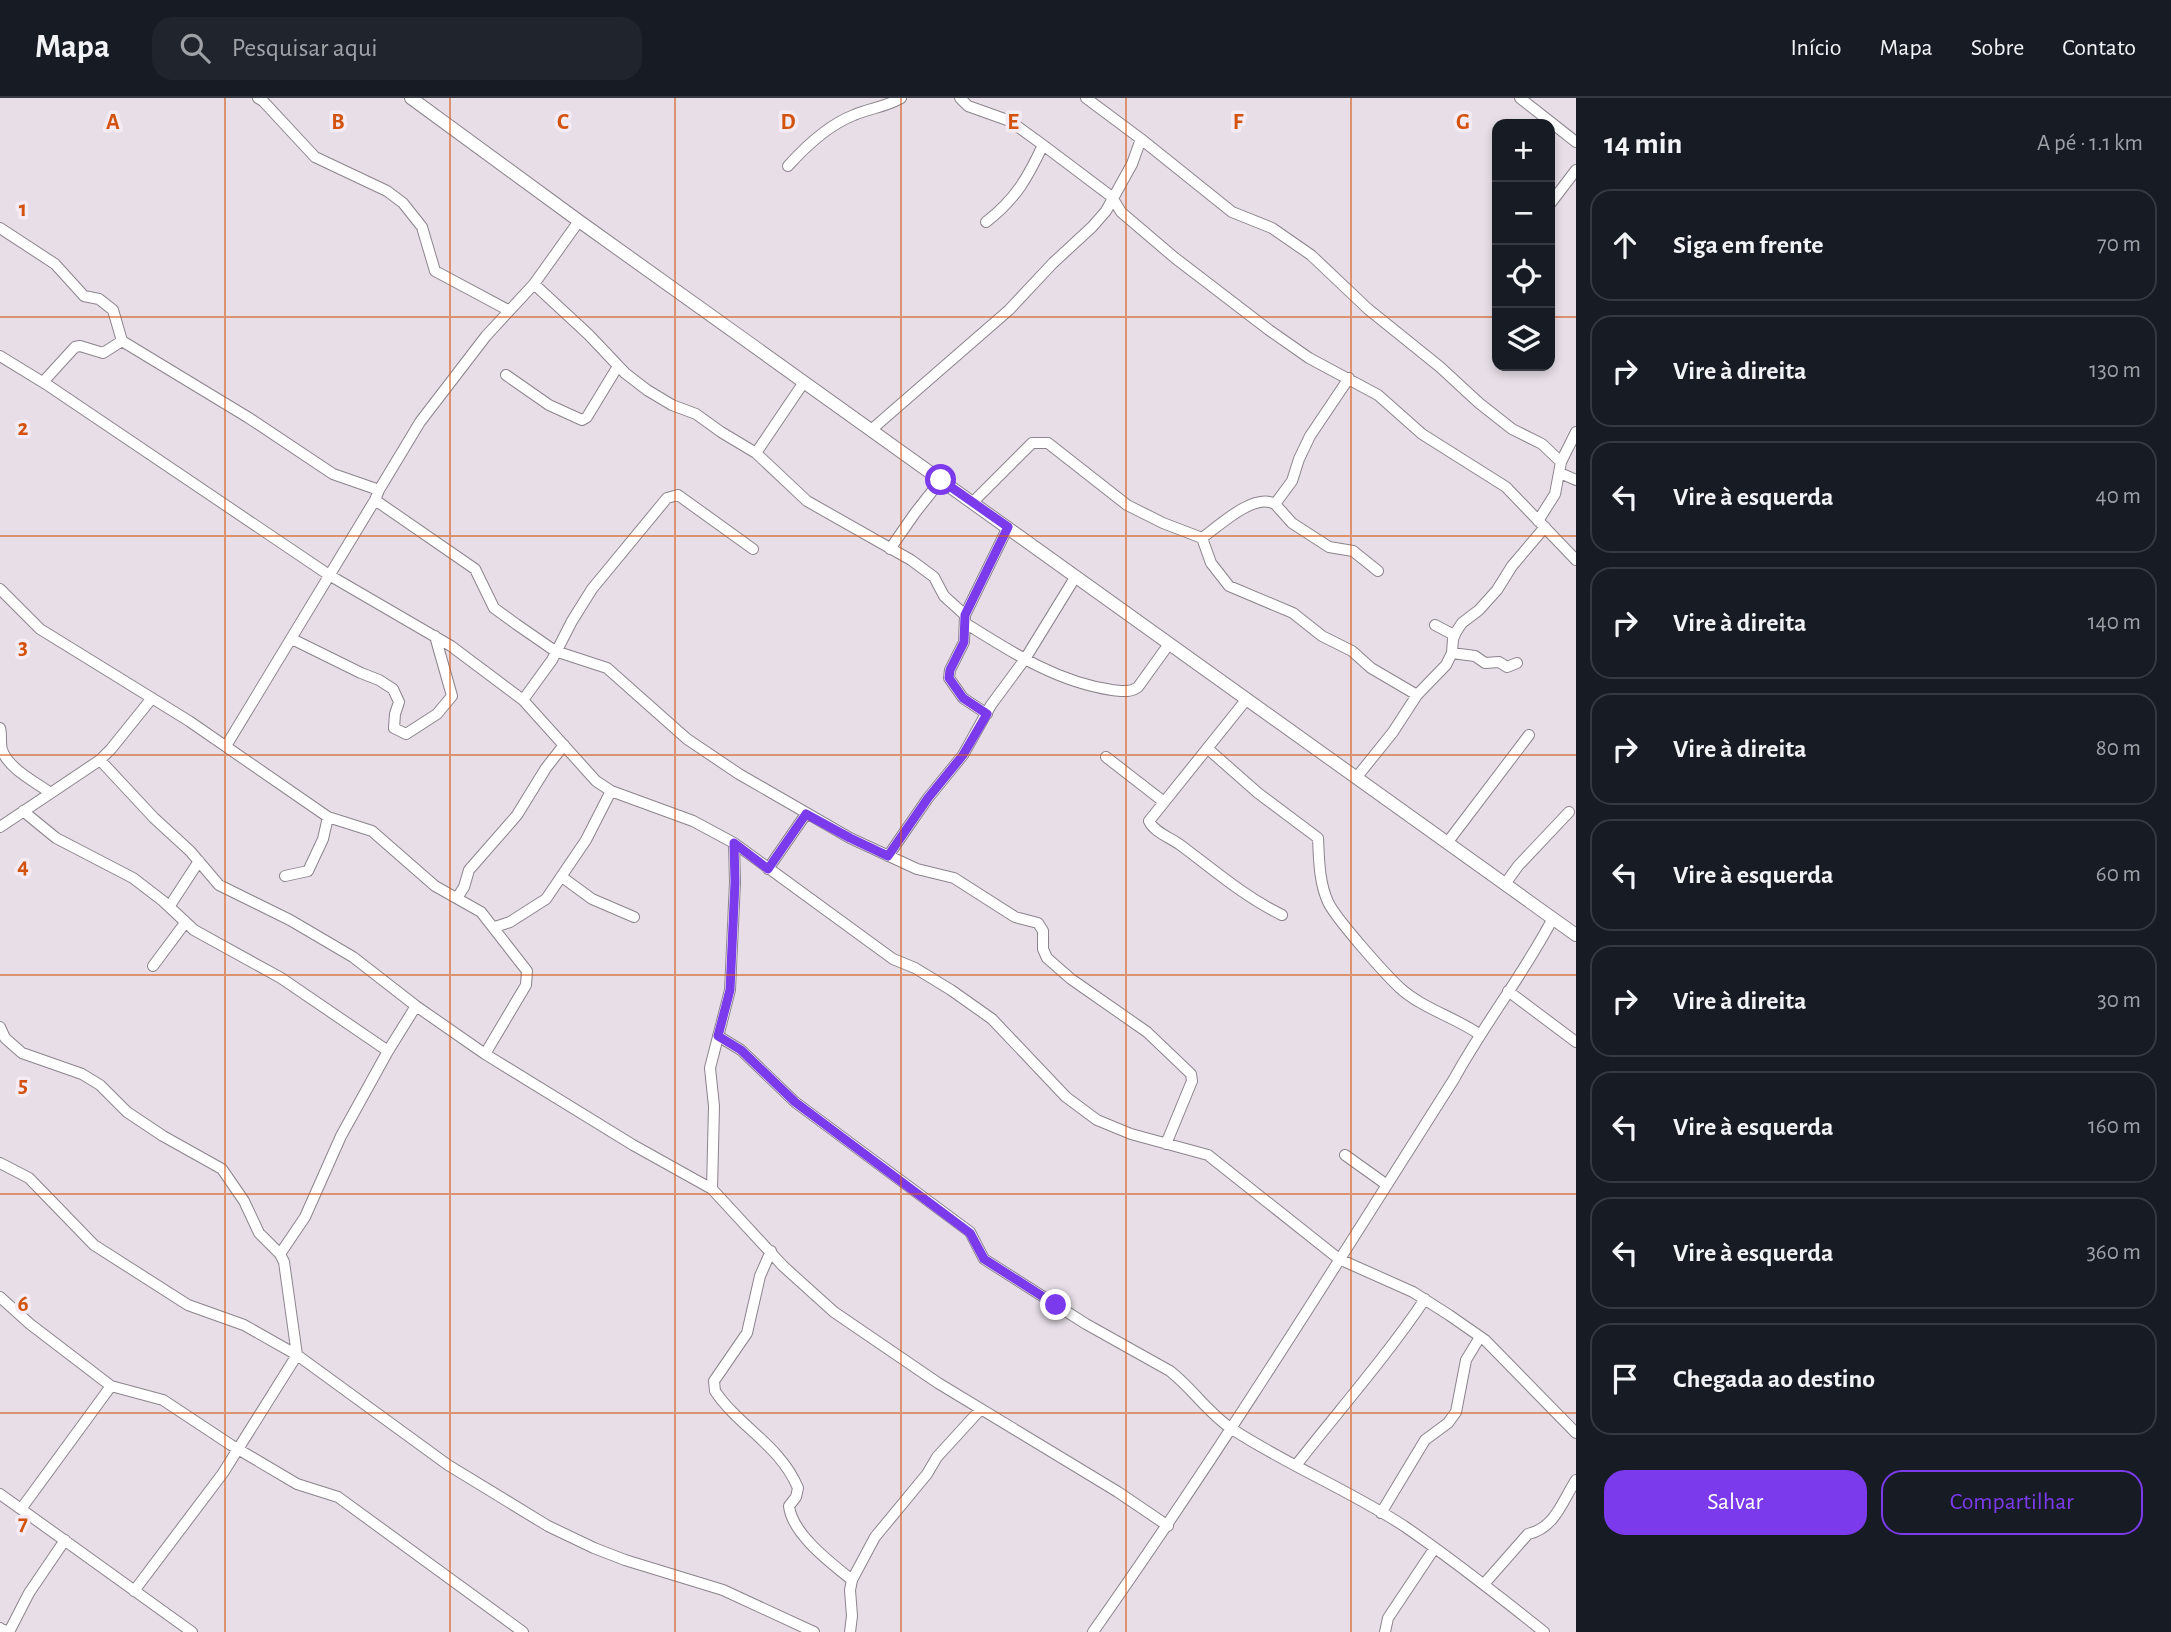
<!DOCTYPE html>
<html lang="pt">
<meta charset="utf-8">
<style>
:root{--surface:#171b24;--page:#20242c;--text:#f1f3f6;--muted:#9ea1a6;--line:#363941;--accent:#7c3aed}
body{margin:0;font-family:"Alegreya Sans",sans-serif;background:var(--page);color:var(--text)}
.controls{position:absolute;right:21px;top:21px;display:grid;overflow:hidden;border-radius:14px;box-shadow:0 4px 10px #0003}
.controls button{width:63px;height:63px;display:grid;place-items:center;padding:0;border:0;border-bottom:2px solid var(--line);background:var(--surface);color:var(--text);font:35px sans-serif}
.stop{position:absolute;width:21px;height:21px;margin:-16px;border:5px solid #7c3aed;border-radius:50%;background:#fff}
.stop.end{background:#7c3aed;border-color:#fff;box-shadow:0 2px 7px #0008}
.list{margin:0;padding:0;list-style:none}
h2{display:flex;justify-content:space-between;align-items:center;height:91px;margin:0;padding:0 28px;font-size:30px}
h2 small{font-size:23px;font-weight:400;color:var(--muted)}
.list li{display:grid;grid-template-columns:46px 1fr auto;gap:21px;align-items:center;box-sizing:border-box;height:112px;margin:0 14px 14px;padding:0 14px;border:2px solid var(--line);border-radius:21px}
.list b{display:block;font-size:26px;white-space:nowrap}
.list em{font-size:23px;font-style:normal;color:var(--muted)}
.actions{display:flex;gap:14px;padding:21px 28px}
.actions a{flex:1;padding:16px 0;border:2px solid var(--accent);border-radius:21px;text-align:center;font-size:24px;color:var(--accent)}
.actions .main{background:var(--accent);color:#fff}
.icon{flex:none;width:38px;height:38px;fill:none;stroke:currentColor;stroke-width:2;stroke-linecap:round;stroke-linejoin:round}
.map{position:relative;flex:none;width:1576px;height:1534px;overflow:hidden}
header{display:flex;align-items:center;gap:42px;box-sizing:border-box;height:98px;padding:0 35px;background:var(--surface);border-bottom:2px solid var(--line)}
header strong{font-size:33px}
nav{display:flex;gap:38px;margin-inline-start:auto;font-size:24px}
.search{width:490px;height:63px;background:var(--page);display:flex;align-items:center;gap:18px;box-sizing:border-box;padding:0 24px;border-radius:21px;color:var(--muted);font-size:26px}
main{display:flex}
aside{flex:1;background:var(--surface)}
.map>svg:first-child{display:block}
</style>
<header>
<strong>Mapa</strong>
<div class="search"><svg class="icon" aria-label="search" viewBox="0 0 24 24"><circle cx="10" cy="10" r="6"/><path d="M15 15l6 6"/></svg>Pesquisar aqui</div>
<nav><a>Início</a><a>Mapa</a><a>Sobre</a><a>Contato</a></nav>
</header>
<main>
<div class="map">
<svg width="1576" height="1534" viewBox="0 0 1576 1534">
<rect width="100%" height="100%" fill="#e7dee7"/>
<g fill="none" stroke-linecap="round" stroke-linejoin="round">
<g stroke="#8c848c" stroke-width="12">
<path id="minor" d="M258 0 263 3 315 59 387 93 403 105 422 129 435 173 508 212
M960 0 968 8 1010 23 1043 47 1112 99 1121 114 1175 160 1269 232 1309 260 1378 297 1422 336 1506 389 1576 462
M1520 0 1576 44
M1141 41 1232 114 1272 130 1311 157 1368 211 1440 269 1479 305 1512 331 1542 346 1561 364
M788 68C806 48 828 27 854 17 870 10 886 9 901 0
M1550 106 1576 72
M986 124C1016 101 1028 79 1043 47
M0 130 55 166 84 198 99 201 113 212 122 243 249 320 333 376 379 392
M534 186 589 237 625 275 647 292 672 307 696 316 721 334 756 355
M0 258 49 288 329 477 451 548 523 602 596 683 611 693 693 723 734 745 893 861 915 870 951 892 992 921 1066 999 1097 1022 1131 1036 1208 1057 1339 1161 1413 1194 1449 1217 1485 1242 1576 1335
M506 277 549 307 582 322 587 319 618 268
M43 284 75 249 80 248 103 255 122 243
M804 284 756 355 807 403 911 462 934 479 944 498 965 517
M871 332 1009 212 1053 165 1092 129 1106 113 1132 66 1141 41 1086 0
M1560 375 1576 382
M375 402 475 471 494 510 516 526 555 553 607 570 687 641 739 676 850 740 917 771 954 780 1015 819 1038 825 1043 833V851L1047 860 1071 881 1147 934 1191 976 1192 983 1166 1046
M973 404 1032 345H1048L1127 407 1163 425 1202 440 1211 465 1229 488 1293 515 1322 538 1352 553 1371 570 1417 597
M1275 406 1292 425 1329 449 1353 453 1378 473
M1538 423 1555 396 1561 364 1576 334
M1202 440C1219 428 1254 394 1275 406L1292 383 1299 361 1310 338 1349 280
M890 451 915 415 941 382
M0 491 40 531 189 623 328 719 372 733 435 788 481 814 527 873 526 887 485 956 633 1047 712 1091 783 1168 834 1214 938 1285 1118 1394 1168 1428
M965 525C1011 554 1057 584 1112 592 1122 593 1130 595 1138 589L1169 546
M1435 527 1454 537
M292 541 361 575 379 582 393 591 399 604 395 616 394 630 406 636 437 616 452 598 435 538
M1452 555 1475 558 1485 565 1499 564 1507 569 1517 565
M523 602 552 562 572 523 592 491 667 400 678 397 753 451
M1246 602 1149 723C1154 734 1169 739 1179 746 1213 771 1243 798 1282 817
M987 616 963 600 949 580 950 572 964 544 965 517 1008 429
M0 630C2 637 0 645 2 652 9 671 34 683 49 694
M226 648 375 402 379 392 420 324 486 238 534 186 579 123
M1208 651 1258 695 1318 740C1319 761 1319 784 1328 804 1336 821 1385 876 1400 890 1422 910 1454 919 1479 936
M1106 659 1164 704
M100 662 154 720 190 753 219 787 290 822 353 859 416 908 485 956
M1356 680 1393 634 1417 597 1446 567 1452 555 1453 541 1456 534 1462 525 1479 512 1497 492 1512 468 1545 429
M23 713 56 740 133 780 163 803 194 832 281 880 388 953
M0 729 100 662 111 651 152 600
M1447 745 1529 637
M888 758 928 700 963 657 991 607 1025 561 1076 478
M768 771 806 716
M285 778 308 773 323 741 328 719
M562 779 592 801 634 819
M1505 786 1518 768 1569 714
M457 800 464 789 469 772 517 717 546 670 564 647
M169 809 199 763
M495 829 510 824 546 801 586 742 611 693
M153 868 185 825
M1508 893 1576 944
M0 929 5 940 22 955 82 976 100 987 127 1014 163 1038 222 1071 244 1103 259 1135 280 1156 284 1164 297 1257 223 1375 134 1493
M718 938 741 952 795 1004 970 1134 984 1161 1086 1226 1170 1273C1193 1291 1208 1315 1232 1331 1287 1367 1349 1392 1404 1428 1452 1461 1499 1498 1544 1534
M1345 1057 1387 1087
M0 1065 29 1080 94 1147 188 1207 244 1227 297 1257 448 1367 548 1428 594 1450 625 1462 723 1492 814 1534
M712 1091 714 1008 710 970 730 892 735 784 734 745
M771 1153 760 1178 747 1235 714 1283 715 1293C739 1329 780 1347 798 1390L796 1399 789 1408C792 1436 831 1465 852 1482
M280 1156 305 1119 341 1038 388 953 416 908
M0 1199 30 1226 111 1288 21 1411
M111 1288 163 1302 231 1347 297 1386 338 1399 523 1534
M1297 1366C1340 1311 1386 1259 1425 1201
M0 1396 192 1534
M1381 1415 1425 1342 1448 1325 1456 1314 1466 1262 1480 1239
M1484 1486 1528 1436C1555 1430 1562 1404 1576 1382
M0 1530 4 1533 10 1532 29 1495 65 1442
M850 1534 852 1518 850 1492 852 1482 875 1439 927 1376 937 1359 980 1312
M1093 1534C1220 1354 1336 1167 1454 981 1484 926 1524 876 1553 820
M1385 1534 1388 1520 1434 1451"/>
</g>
<g stroke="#8c848c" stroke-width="14">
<path id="major" d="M411 0 579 123 1576 837"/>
</g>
<use href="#minor" stroke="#fff" stroke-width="10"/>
<use href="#major" stroke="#fff" stroke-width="12"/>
</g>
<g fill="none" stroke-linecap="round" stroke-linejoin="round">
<path stroke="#7c3aed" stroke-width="9" d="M941 382 1008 429 965 517 964 544 950 572 949 580 963 600 987 616 963 657 928 700 888 758 850 740 806 716 768 771 734 745 735 784 730 892 718 938 741 952 795 1004 970 1135 984 1161 1056 1207"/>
</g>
<path fill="none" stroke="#d3520d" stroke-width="2" stroke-opacity="0.55" d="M225 0V1534M450 0V1534M675 0V1534M901 0V1534M1126 0V1534M1351 0V1534M0 219H1497M1550 219H1576M0 438H1576M0 657H1576M0 877H1576M0 1096H1576M0 1315H1576"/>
<g font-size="23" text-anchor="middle" font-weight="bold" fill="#d3520d" stroke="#f4ebf4" stroke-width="7" stroke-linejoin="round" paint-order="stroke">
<text x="113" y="31">A</text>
<text x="338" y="31">B</text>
<text x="563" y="31">C</text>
<text x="788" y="31">D</text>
<text x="1013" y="31">E</text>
<text x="1238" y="31">F</text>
<text x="1463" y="31">G</text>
<text x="23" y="118">1</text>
<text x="23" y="337">2</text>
<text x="23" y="556">3</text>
<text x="23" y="775">4</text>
<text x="23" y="994">5</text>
<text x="23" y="1213">6</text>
<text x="23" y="1432">7</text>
</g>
</svg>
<div class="controls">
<button>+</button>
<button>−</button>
<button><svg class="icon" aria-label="locate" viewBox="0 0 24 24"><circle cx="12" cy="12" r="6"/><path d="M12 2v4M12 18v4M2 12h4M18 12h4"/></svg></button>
<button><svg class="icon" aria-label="layers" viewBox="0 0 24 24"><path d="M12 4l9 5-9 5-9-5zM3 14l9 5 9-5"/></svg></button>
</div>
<div class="stop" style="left:941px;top:382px"></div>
<div class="stop end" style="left:1056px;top:1207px"></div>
</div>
<aside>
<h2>14 min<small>A pé · 1.1 km</small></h2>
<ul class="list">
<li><svg class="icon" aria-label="ahead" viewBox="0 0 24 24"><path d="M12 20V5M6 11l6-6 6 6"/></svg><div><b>Siga em frente</b></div><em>70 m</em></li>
<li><svg class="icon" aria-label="right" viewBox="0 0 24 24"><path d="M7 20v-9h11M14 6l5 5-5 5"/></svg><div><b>Vire à direita</b></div><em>130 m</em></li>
<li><svg class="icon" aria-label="left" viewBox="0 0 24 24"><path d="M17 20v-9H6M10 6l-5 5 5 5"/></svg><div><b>Vire à esquerda</b></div><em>40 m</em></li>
<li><svg class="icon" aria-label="right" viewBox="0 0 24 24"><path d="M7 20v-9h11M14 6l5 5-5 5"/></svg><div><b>Vire à direita</b></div><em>140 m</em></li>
<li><svg class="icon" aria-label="right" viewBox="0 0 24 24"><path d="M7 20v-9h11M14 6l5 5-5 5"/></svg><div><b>Vire à direita</b></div><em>80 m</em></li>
<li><svg class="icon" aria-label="left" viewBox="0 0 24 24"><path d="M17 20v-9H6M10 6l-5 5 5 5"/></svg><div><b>Vire à esquerda</b></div><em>60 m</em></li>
<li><svg class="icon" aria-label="right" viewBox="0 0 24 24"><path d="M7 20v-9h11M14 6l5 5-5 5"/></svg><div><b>Vire à direita</b></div><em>30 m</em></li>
<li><svg class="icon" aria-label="left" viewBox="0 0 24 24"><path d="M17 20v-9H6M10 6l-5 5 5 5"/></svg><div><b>Vire à esquerda</b></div><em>160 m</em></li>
<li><svg class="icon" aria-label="left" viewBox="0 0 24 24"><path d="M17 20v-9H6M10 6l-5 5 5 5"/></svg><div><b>Vire à esquerda</b></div><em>360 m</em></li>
<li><svg class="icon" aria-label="arrive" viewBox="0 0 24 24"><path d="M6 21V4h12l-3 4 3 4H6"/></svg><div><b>Chegada ao destino</b></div></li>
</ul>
<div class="actions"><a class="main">Salvar</a><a>Compartilhar</a></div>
</aside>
</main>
